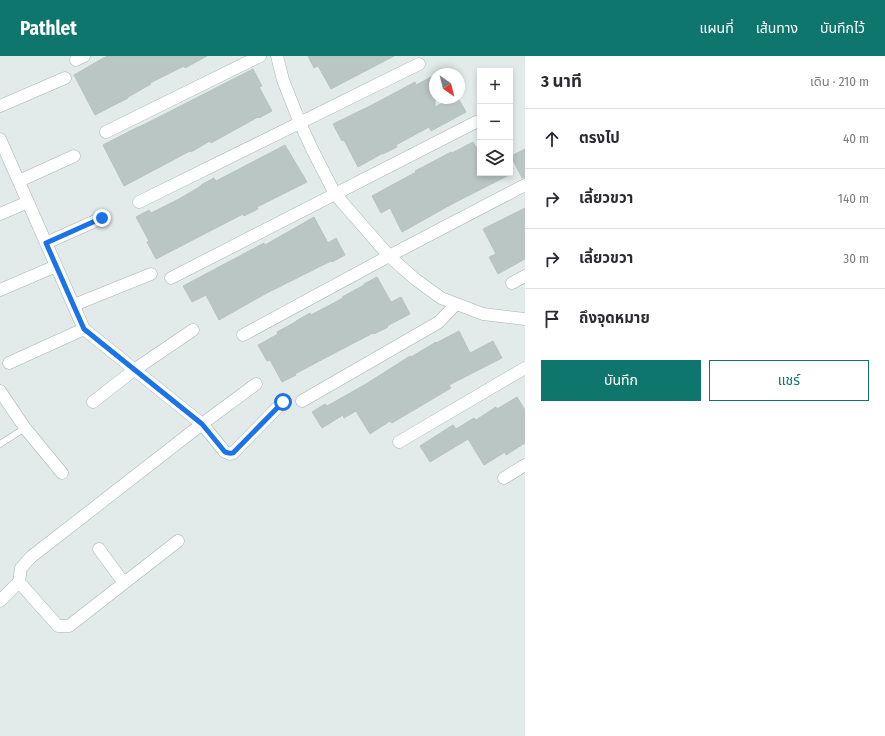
<!DOCTYPE html>
<html lang="th">
<meta charset="utf-8">
<style>
:root{--surface:#fff;--page:#f7f7f7;--text:#2b2b33;--muted:#7c7c81;--line:#e1e1e2;--accent:#0f766e}
body{margin:0;font-family:"Fira Sans Condensed","Noto Sans Thai",sans-serif;background:var(--page);color:var(--text)}
.controls{position:absolute;right:12px;top:12px;display:grid;overflow:hidden;border-radius:0px;box-shadow:0 2px 6px #0003}
.controls button{width:36px;height:36px;display:grid;place-items:center;padding:0;border:0;border-bottom:1px solid var(--line);background:var(--surface);color:var(--text);font:20px sans-serif}
.compass{position:absolute;left:429px;top:12px;width:36px;height:36px;border-radius:50%;background:var(--surface);box-shadow:0 2px 6px #0003;rotate:145deg}
.stop{position:absolute;width:12px;height:12px;margin:-9px;border:3px solid #1a73e8;border-radius:50%;background:#fff}
.stop.end{background:#1a73e8;border-color:#fff;box-shadow:0 1px 4px #0008}
.list{margin:0;padding:0;list-style:none}
h2{display:flex;justify-content:space-between;align-items:center;height:52px;margin:0;padding:0 16px;font-size:17px}
h2 small{font-size:13px;font-weight:400;color:var(--muted)}
.list li{display:grid;grid-template-columns:26px 1fr auto;gap:12px;align-items:center;box-sizing:border-box;height:60px;padding:0 16px;border-top:1px solid var(--line)}
.list b{display:block;font-size:15px;white-space:nowrap}
.list em{font-size:13px;font-style:normal;color:var(--muted)}
.actions{display:flex;gap:8px;padding:12px 16px}
.actions a{flex:1;padding:9px 0;border:1px solid var(--accent);border-radius:0px;text-align:center;font-size:14px;color:var(--accent)}
.actions .main{background:var(--accent);color:#fff}
.icon{flex:none;width:22px;height:22px;fill:none;stroke:currentColor;stroke-width:2;stroke-linecap:round;stroke-linejoin:round}
.map{position:relative;flex:none;width:525px;height:680px;overflow:hidden}
header{display:flex;align-items:center;gap:24px;box-sizing:border-box;height:56px;padding:0 20px;background:var(--accent);color:#fff}
header strong{font-size:19px}
nav{display:flex;gap:22px;margin-inline-start:auto;font-size:14px}
main{display:flex}
aside{flex:1;background:var(--surface)}
.map>svg:first-child{display:block}
</style>
<header>
<strong>Pathlet</strong>
<nav><a>แผนที่</a><a>เส้นทาง</a><a>บันทึกไว้</a></nav>
</header>
<main>
<div class="map">
<svg width="525" height="680" viewBox="0 0 525 680">
<rect width="100%" height="100%" fill="#e3ebea"/>
<path fill="#b9c6c3" stroke="#b6c4c2" d="M107 0H207L185 12 184 10 150 27 151 28 128 41V42L95 59 74 19Z
M308 0H394L331 33 318 10 314 12Z
M253 13 262 30 259 31 272 55 259 62 258 61 211 87 210 85 191 96 190 95 124 130 103 89 138 71H139L161 60Z
M435 19V51L452 42H458L466 56 431 75 429 71 396 89 397 91 383 98V97L358 111 344 84 342 85 333 68 372 49 415 26 416 29Z
M473 86 480 98V117H513L452 148 402 176 390 152 381 157 372 140 416 116 415 115 438 103 451 96 452 97Z
M285 89 307 126 257 151 258 153 244 160 243 158 156 203 147 186 149 185 136 161 149 154 151 157 179 143 201 130V129L214 122 216 125Z
M525 93V122H522L511 100Z
M525 152V203L498 218 489 201 496 198 483 173Z
M314 161 328 187 336 182 345 199 332 206 331 205 265 238 219 264 206 239 192 246 183 230 264 187 265 189Z
M377 221 391 246 401 241 410 258 387 270 388 271 374 278 373 277 325 302 295 318 296 319 282 326 270 304 267 305 258 289 278 278 277 276 297 265H296L310 257 311 259 343 242 342 241 364 229V228Z
M459 275 470 297 493 285 502 302 449 329 451 332 392 367 390 365 370 378 356 355 344 362 343 359 322 372 312 356 325 348 327 350 366 328 410 300 411 301 436 286V287Z
M517 341 525 354V387L506 399 505 396 484 409 468 383 430 406 420 390 453 369 456 373 474 362 476 364 496 351 497 353Z"/>
<g fill="none" stroke-linecap="round" stroke-linejoin="round">
<g stroke="#a6b3b2" stroke-width="7">
<path id="service" d="M0 388 25 372"/>
</g>
<g stroke="#a6b3b2" stroke-width="13">
<path id="minor" d="M277 0 283 24 300 67 312 93 335 138 389 200 415 223 441 242 483 258 525 263
M76 4 84 0
M0 50 65 22
M106 76 260 0
M0 83 84 273 202 368 31 501 21 512 19 526 0 545
M19 125 74 100
M139 146 419 8
M0 158 28 146
M46 187 102 162
M171 222 476 66
M512 227 525 220
M0 234 56 210
M74 249 151 218
M243 279 389 200 525 129
M9 307 84 273
M256 328 202 368 225 396 230 398 233 397 283 346
M0 335 25 372 62 417
M302 345 439 266 456 248
M93 346 134 314 193 274
M399 386 525 312
M504 422 525 409
M99 493 124 527
M19 526 58 570H69L178 485"/>
</g>
<use href="#service" stroke="#fff" stroke-width="6"/>
<use href="#minor" stroke="#fff" stroke-width="12"/>
</g>
<g fill="none" stroke-linecap="round" stroke-linejoin="round">
<path stroke="#1a73e8" stroke-width="5" d="M102 162 46 187 84 273 202 368 225 396C228 397 230 398 233 397L283 346"/>
</g>
</svg>
<div class="controls">
<button>+</button>
<button>−</button>
<button><svg class="icon" aria-label="layers" viewBox="0 0 24 24"><path d="M12 4l9 5-9 5-9-5zM3 14l9 5 9-5"/></svg></button>
</div>
<svg class="compass" viewBox="-18 -18 36 36"><path d="M0-13l5 13h-10z" fill="#e53935"/><path d="M0 13l5-13h-10z" fill="#7c7c81"/></svg>
<div class="stop" style="left:283px;top:346px"></div>
<div class="stop end" style="left:102px;top:162px"></div>
</div>
<aside>
<h2>3 นาที<small>เดิน · 210 m</small></h2>
<ul class="list">
<li><svg class="icon" aria-label="ahead" viewBox="0 0 24 24"><path d="M12 20V5M6 11l6-6 6 6"/></svg><div><b>ตรงไป</b></div><em>40 m</em></li>
<li><svg class="icon" aria-label="right" viewBox="0 0 24 24"><path d="M7 20v-9h11M14 6l5 5-5 5"/></svg><div><b>เลี้ยวขวา</b></div><em>140 m</em></li>
<li><svg class="icon" aria-label="right" viewBox="0 0 24 24"><path d="M7 20v-9h11M14 6l5 5-5 5"/></svg><div><b>เลี้ยวขวา</b></div><em>30 m</em></li>
<li><svg class="icon" aria-label="arrive" viewBox="0 0 24 24"><path d="M6 21V4h12l-3 4 3 4H6"/></svg><div><b>ถึงจุดหมาย</b></div></li>
</ul>
<div class="actions"><a class="main">บันทึก</a><a>แชร์</a></div>
</aside>
</main>
